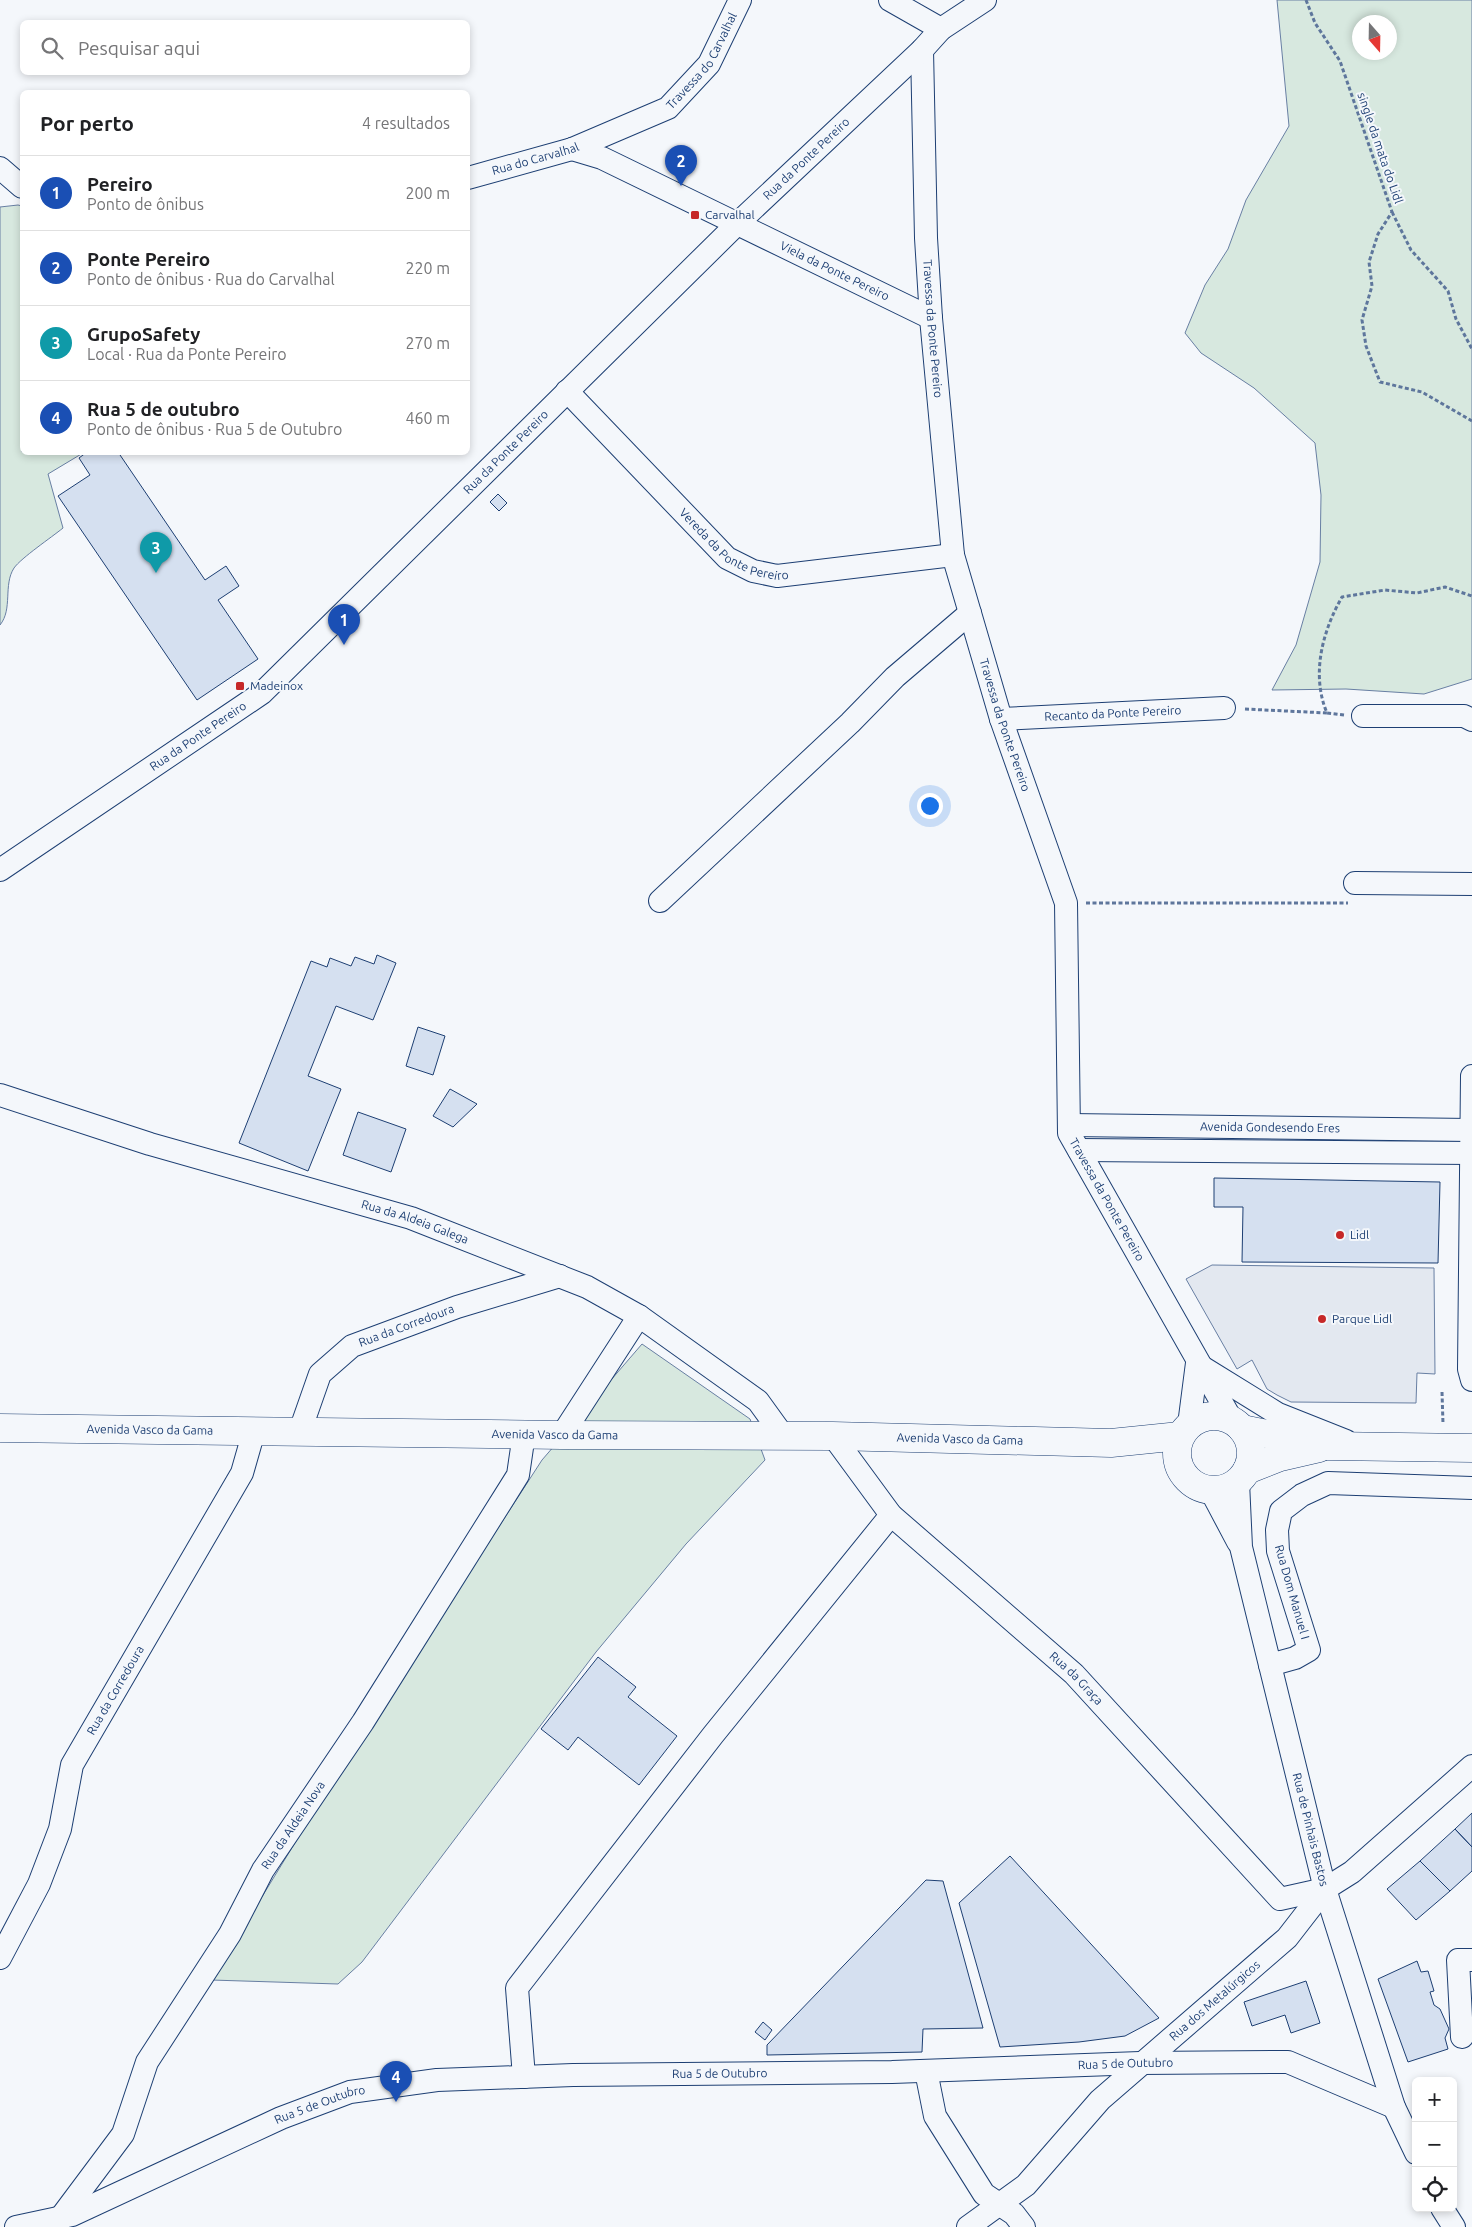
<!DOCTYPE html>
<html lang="pt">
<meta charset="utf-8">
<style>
:root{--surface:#fff;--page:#f6f6f6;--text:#202124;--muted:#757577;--line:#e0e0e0;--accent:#c62828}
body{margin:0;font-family:Ubuntu,sans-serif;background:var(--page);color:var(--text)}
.controls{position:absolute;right:15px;bottom:15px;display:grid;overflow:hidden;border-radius:8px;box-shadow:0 2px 8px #0003}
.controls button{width:45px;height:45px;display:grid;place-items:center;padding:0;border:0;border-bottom:1px solid var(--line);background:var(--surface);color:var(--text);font:25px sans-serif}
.compass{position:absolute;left:1352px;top:15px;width:45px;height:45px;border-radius:50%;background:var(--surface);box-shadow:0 2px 8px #0003;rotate:160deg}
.you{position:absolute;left:929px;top:805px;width:18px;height:18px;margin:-12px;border:4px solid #fff;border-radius:50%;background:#1a73e8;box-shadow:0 0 0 8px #1a73e833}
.badge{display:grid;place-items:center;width:32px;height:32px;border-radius:50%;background:var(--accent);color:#fff;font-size:16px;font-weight:700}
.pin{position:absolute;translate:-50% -41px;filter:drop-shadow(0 1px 2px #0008)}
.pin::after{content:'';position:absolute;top:26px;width:18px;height:15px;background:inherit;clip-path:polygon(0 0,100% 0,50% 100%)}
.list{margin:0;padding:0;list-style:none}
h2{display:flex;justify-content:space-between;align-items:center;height:65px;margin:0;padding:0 20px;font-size:21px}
h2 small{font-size:16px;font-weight:400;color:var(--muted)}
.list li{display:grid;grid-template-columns:32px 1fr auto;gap:15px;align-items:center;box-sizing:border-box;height:75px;padding:0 20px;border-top:1px solid var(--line)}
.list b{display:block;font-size:19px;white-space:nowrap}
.list p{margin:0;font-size:16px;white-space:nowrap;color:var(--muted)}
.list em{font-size:16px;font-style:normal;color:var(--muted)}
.icon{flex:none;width:28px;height:28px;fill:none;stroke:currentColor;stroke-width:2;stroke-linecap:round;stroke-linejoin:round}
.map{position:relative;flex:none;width:1472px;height:2227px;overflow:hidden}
.search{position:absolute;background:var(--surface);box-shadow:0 2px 8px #0003;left:20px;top:20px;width:450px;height:55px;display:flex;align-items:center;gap:12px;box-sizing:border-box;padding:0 18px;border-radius:8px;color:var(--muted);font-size:19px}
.panel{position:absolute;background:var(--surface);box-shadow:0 2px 8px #0003;left:20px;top:90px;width:450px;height:365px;border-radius:8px}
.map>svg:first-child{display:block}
</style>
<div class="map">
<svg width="1472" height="2227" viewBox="0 0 1472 2227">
<rect width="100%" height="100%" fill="#f4f7fb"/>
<path fill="#d7e8df" stroke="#687fa3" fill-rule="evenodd" d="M1277 0H1472V679L1424 694 1346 689 1272 690 1296 645 1320 562 1321 495 1315 443 1254 388 1201 353 1185 333 1205 285 1228 249 1246 200 1289 126ZM1390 22V52H1360V22Z
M18 205 22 206V452L83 453 48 474 63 528C52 537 21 558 14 568 3 585 13 609 0 625V207Z
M642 1344 750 1419 765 1460 686 1544 596 1652 362 1962 338 1984 211 1980 312 1815 542 1460Z"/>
<path fill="#e3e8f0" stroke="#687fa3" d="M1212 1265 1434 1268 1435 1374 1417 1373 1416 1403 1291 1402 1277 1395 1267 1389 1252 1360 1237 1369 1186 1279Z"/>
<path fill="#d5e0f0" stroke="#1d3f73" d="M87 452H118L205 580 226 566 239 586 218 600 258 659 197 700 58 496 90 475 79 458Z
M498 494 507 503 499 511 490 502Z
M377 955 396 963 373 1020 336 1006 308 1076 341 1089 308 1171 239 1143 311 961 327 967 330 958 351 966 355 957 374 964Z
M418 1027 445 1036 433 1075 406 1066Z
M450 1089 477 1104 453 1127 433 1116Z
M358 1112 406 1129 391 1172 343 1155Z
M1214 1178 1440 1182 1438 1263 1242 1262 1243 1207H1214Z
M598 1657 636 1687 628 1697 677 1736 639 1785 578 1737 568 1750 541 1729Z
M1472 1813V1847L1455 1829Z
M1455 1829 1472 1847V1871L1450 1891 1420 1861Z
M1010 1856 1159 2018 1125 2036 1079 2042 1000 2047 959 1903Z
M1420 1861 1450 1891 1416 1920 1387 1889Z
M926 1880 943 1881 983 2028 923 2029 922 2052 767 2055V2045Z
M1417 1961 1421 1972 1428 1971 1434 1991 1430 1992 1434 2005 1440 2009 1449 2029 1445 2038 1448 2049 1408 2062 1378 1979Z
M1306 1981 1320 2023 1291 2033 1285 2015 1252 2026 1244 2002Z
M763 2022 772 2030 765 2040 755 2032Z"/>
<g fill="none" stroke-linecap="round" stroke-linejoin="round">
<g stroke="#1d3f73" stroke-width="24">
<g id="minor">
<path d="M890 0 941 29"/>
<path id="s1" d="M922 50 926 238 931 318 953 555 1001 719 1066 903 1069 1133 1231 1419"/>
<path id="s2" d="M572 149 602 158 931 318"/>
<path d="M0 168 22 187"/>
<path id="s3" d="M468 178 572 149 668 108 709 64 740 0"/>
<path id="s4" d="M567 391 727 558 753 571 777 576 953 555"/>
<path d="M1363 716H1464L1472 720"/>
<path id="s5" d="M1001 719 1224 708"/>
<path id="s6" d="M0 870 262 693 737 224 922 50 941 29 985 0"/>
<path d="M1355 883 1472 884"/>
<path d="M660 901 850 723 895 677 970 613"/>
<path d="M1472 1076 1469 1369 1472 1380"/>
<path id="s7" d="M0 1095 150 1144 411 1218 587 1287 639 1316 758 1401 784 1437"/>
<path id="s8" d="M1069 1125 1471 1130"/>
<path d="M1079 1150 1471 1153"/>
<path d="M1202 1367 1278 1414 1346 1441"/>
<path d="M1189 1425 1197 1363"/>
<path id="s9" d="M300 1431 320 1374 352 1346 457 1307 560 1276"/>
<path d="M562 1435 639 1316"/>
<path id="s10" d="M833 1436 891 1515 1074 1674 1280 1899 1325 1889 1352 1872 1472 1766"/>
<path id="s11" d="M1238 1482 1241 1547 1325 1889 1394 2107 1416 2153"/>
<path d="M1211 1491 1238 1542"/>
<path d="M1270 1665 1295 1658 1309 1650 1278 1551 1277 1530 1281 1511 1302 1495 1328 1483 1472 1488"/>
<path id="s12" d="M0 1958 39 1884 60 1829 72 1765 242 1473 254 1431"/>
<path d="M1462 2037 1458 1960H1472"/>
<path d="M926 2071 935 2116 984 2194 1014 2214 1024 2227"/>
<path d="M524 2077 517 1988 713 1735 891 1515"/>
<path d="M1442 2208 1454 2227"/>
<path id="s13" d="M61 2217 123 2134 147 2062 230 1934 263 1870 363 1722 518 1475 524 1434"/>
<path id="s14" d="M16 2227 72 2215 281 2118 350 2092 437 2080 573 2075 892 2072 1140 2063 1288 2062 1394 2107"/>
<path id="s15" d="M968 2227 1026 2185 1100 2100 1287 1938 1325 1889"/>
</g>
</g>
<g stroke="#1d3f73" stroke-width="29">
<g id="major">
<circle cx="1214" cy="1453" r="37"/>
<path id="s16" d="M0 1428 562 1435 833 1436 1111 1443 1180 1436"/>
<path d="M1242 1429 1328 1446 1472 1448"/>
<path d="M1247 1470 1280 1457 1319 1448"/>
</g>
</g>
<path stroke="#5e769c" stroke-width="3" stroke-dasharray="4 2.5" stroke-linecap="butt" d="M1306 0 1315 23 1340 61 1392 212 1378 234 1369 262 1372 286 1362 320 1366 346 1380 382 1422 392 1472 421
M1392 212 1411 250 1448 291 1456 319 1472 349
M1245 709 1327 713
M1344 715 1327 713C1311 675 1322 632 1342 597L1385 590 1417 593 1445 587 1472 596
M1086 903H1348
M1442 1392 1443 1424"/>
<use href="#minor" stroke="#f4f7fb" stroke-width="22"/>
<use href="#major" stroke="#f4f7fb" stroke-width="28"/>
</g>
<g fill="#c62828" stroke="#f4f7fb" stroke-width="2">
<rect x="690" y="210" width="10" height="10" rx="2.5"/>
<rect x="235" y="681" width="10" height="10" rx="2.5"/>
<circle cx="1340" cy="1235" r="5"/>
<circle cx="1322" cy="1319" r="5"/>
</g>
<g text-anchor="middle" stroke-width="4" stroke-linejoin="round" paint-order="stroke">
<g font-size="12" fill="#1d3f73" stroke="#f4f7fb">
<text dy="4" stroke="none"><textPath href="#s3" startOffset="271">Travessa do Carvalhal</textPath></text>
<text transform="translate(1380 148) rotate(71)" y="4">single da mata do Lidl</text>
<text dy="4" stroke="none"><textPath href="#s6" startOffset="1079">Rua da Ponte Pereiro</textPath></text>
<text dy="4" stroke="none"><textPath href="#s3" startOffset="70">Rua do Carvalhal</textPath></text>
<text dy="4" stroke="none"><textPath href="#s2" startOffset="290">Viela da Ponte Pereiro</textPath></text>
<text dy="4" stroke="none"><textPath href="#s1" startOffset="279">Travessa da Ponte Pereiro</textPath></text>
<text dy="4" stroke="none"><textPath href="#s6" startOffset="659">Rua da Ponte Pereiro</textPath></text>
<text dy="4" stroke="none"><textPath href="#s4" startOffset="231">Vereda da Ponte Pereiro</textPath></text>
<text dy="4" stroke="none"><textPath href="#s5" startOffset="112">Recanto da Ponte Pereiro</textPath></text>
<text dy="4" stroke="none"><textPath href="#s1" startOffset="684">Travessa da Ponte Pereiro</textPath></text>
<text dy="4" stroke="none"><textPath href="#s6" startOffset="239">Rua da Ponte Pereiro</textPath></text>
<text dy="4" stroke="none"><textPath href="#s8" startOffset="201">Avenida Gondesendo Eres</textPath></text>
<text dy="4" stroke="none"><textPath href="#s1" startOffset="1179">Travessa da Ponte Pereiro</textPath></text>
<text dy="4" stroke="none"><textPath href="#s7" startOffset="434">Rua da Aldeia Galega</textPath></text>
<text dy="4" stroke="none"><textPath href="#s9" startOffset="161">Rua da Corredoura</textPath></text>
<text dy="4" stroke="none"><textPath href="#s16" startOffset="150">Avenida Vasco da Gama</textPath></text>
<text dy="4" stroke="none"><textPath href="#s16" startOffset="555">Avenida Vasco da Gama</textPath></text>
<text dy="4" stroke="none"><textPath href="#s16" startOffset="960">Avenida Vasco da Gama</textPath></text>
<text transform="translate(1292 1592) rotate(74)" y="4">Rua Dom Manuel I</text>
<text dy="4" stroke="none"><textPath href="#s10" startOffset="345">Rua da Graça</textPath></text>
<text dy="4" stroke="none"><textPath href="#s12" startOffset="294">Rua da Corredoura</textPath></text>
<text dy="4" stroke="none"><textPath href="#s13" startOffset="458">Rua da Aldeia Nova</textPath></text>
<text dy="4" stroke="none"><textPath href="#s11" startOffset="356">Rua de Pinhais Bastos</textPath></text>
<text dy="4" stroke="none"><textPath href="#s15" startOffset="336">Rua dos Metalúrgicos</textPath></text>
<text dy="4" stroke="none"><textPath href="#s14" startOffset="1138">Rua 5 de Outubro</textPath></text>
<text dy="4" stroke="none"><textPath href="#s14" startOffset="732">Rua 5 de Outubro</textPath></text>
<text dy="4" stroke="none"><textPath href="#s14" startOffset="329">Rua 5 de Outubro</textPath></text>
</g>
<g font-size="12" fill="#1d3f73" stroke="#f4f7fb" text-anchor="start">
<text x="705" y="219">Carvalhal</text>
<text x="250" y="690">Madeinox</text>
<text x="1350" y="1239">Lidl</text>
<text x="1332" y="1323">Parque Lidl</text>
</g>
</g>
</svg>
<div class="controls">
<button>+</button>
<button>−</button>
<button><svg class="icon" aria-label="locate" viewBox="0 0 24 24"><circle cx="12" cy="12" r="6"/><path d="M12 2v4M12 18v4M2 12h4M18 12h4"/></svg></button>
</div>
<svg class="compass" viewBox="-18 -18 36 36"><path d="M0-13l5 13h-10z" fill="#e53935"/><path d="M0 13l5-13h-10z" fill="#757577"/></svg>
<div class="you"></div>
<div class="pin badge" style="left:344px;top:645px;background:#1a4fb4">1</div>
<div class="pin badge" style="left:681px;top:186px;background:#1a4fb4">2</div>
<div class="pin badge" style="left:156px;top:573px;background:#0f9aa8">3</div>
<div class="pin badge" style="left:396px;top:2102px;background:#1a4fb4">4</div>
<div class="search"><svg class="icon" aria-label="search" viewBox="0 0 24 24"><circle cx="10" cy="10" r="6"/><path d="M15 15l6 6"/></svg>Pesquisar aqui</div>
<section class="panel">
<h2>Por perto<small>4 resultados</small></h2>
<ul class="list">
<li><span class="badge" style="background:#1a4fb4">1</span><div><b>Pereiro</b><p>Ponto de ônibus</p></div><em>200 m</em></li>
<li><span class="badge" style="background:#1a4fb4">2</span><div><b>Ponte Pereiro</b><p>Ponto de ônibus · Rua do Carvalhal</p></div><em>220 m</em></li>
<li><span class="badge" style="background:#0f9aa8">3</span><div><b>GrupoSafety</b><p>Local · Rua da Ponte Pereiro</p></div><em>270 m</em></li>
<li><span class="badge" style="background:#1a4fb4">4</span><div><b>Rua 5 de outubro</b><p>Ponto de ônibus · Rua 5 de Outubro</p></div><em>460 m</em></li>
</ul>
</section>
</div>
